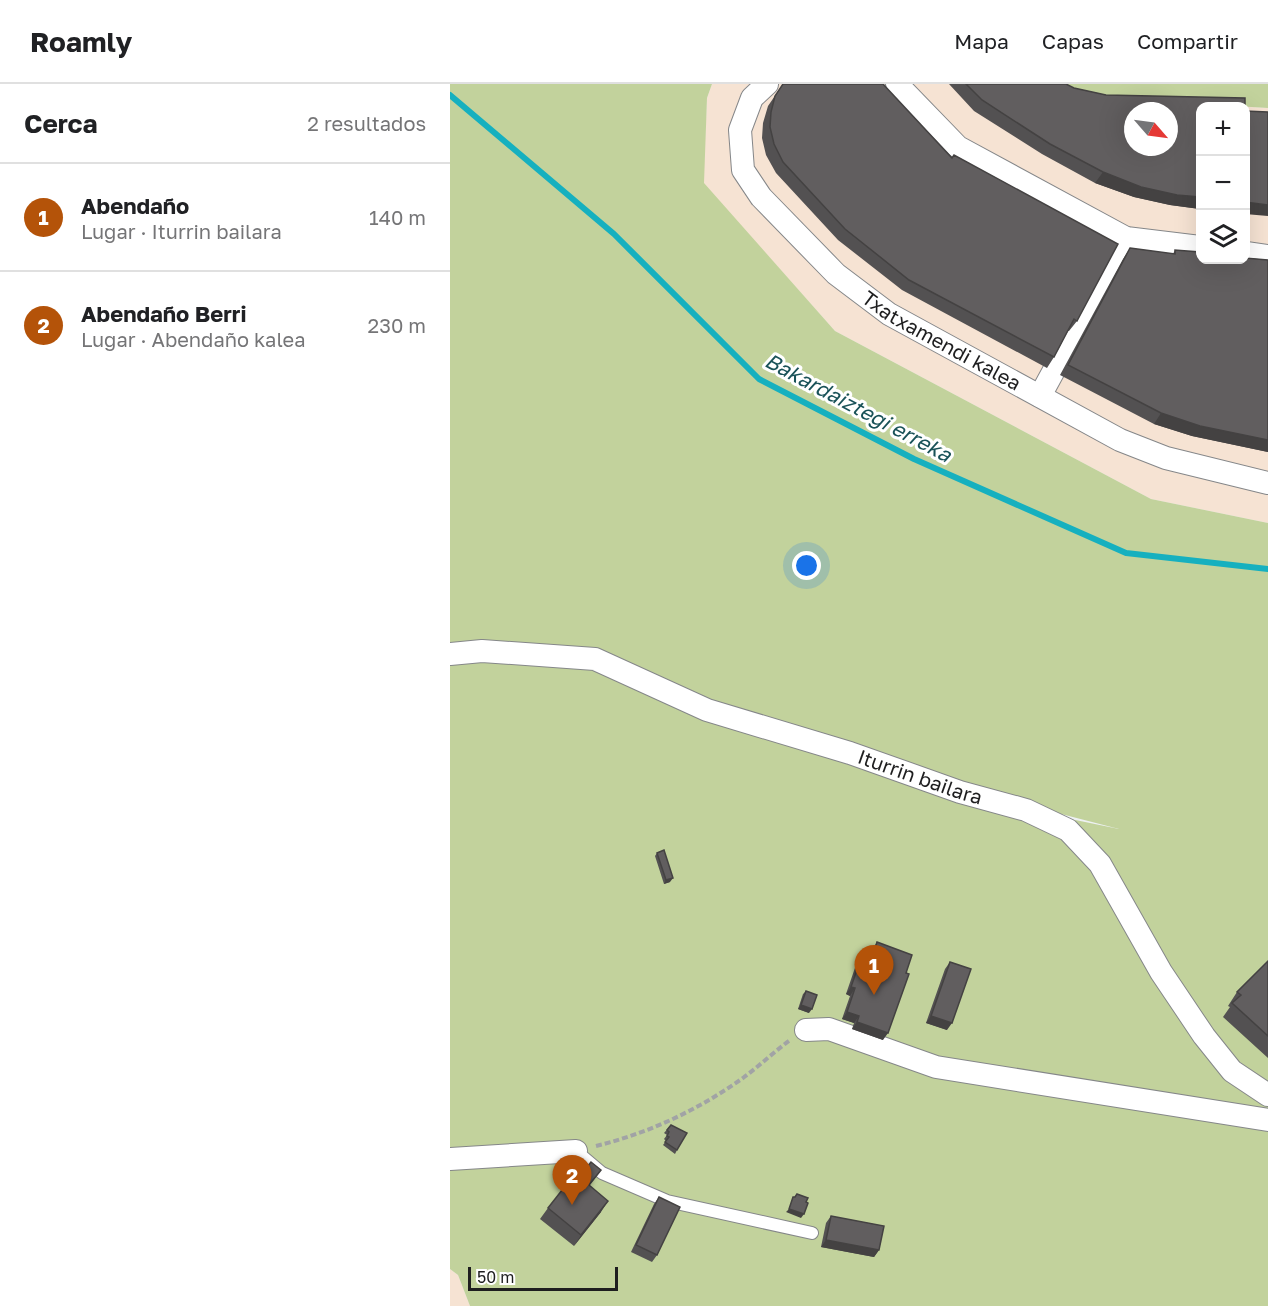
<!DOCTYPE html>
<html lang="es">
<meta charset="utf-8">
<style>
:root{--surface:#fff;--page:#f6f6f6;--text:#202124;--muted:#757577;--line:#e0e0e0;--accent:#b45309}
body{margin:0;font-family:"Golos Text",sans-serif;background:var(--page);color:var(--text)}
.controls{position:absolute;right:18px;top:18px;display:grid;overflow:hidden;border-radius:12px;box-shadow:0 6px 24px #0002}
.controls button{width:54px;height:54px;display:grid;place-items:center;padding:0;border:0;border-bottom:2px solid var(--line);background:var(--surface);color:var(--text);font:30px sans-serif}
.compass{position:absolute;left:674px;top:18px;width:54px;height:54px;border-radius:50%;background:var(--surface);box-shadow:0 6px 24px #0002;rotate:118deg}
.scale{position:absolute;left:18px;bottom:15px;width:150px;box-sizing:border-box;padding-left:6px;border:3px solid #1e1e1f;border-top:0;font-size:16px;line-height:21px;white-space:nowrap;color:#1e1e1f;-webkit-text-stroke:4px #fff;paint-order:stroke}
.you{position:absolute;left:357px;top:482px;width:21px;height:21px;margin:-15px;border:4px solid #fff;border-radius:50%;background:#1a73e8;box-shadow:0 0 0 9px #1a73e833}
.badge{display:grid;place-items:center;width:39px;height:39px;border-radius:50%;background:var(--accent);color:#fff;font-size:20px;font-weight:700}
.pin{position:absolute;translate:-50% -50px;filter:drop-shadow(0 2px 3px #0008)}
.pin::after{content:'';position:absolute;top:32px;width:21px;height:18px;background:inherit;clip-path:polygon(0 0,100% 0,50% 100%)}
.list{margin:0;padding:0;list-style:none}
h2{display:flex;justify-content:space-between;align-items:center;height:78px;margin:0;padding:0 24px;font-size:26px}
h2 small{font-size:20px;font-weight:400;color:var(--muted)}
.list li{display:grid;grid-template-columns:39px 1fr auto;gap:18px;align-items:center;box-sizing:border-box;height:108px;padding:0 24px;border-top:2px solid var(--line)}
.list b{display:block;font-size:22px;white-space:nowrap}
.list p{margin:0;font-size:20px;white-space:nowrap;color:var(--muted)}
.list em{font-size:20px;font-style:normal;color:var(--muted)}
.icon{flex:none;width:33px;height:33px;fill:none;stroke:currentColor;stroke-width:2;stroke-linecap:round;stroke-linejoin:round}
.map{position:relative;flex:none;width:818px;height:1222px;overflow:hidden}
header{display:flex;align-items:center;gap:36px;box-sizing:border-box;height:84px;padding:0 30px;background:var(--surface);border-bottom:2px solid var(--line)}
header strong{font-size:28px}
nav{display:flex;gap:33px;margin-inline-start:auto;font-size:21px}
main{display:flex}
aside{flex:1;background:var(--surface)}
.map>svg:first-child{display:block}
</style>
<header>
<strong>Roamly</strong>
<nav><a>Mapa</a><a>Capas</a><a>Compartir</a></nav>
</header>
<main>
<aside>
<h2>Cerca<small>2 resultados</small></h2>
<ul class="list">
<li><span class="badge">1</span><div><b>Abendaño</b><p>Lugar · Iturrin bailara</p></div><em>140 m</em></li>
<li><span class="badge">2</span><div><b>Abendaño Berri</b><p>Lugar · Abendaño kalea</p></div><em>230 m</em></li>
</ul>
</aside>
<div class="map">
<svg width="818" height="1222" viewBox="0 0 818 1222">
<rect width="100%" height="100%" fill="#eef1f3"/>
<path fill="#f6e3d3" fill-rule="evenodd" d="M262 0H604L617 12 818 24V439L701 415 385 247 253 99 257 14ZM750 22H796V176H750ZM683 27H719V63H683Z
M0 1185 8 1191 20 1222H0Z"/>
<path fill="#c2d29c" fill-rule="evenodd" d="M0 0H262L257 14 254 99 385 247 701 415 818 439V1222H20L8 1191 0 1185ZM292 648V647L669 745 606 732Z
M604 0H818V24L617 12Z"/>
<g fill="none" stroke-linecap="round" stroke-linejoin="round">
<path stroke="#16b0bf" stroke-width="6" d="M0 11 164 150 309 295 464 375 676 469 818 485"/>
<g stroke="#858789" stroke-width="14">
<path id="service" d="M126 1067 152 1089 217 1117 362 1149"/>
</g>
<g stroke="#858789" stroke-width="24">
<g id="minor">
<path id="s1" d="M317 0 302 14 290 46 293 86 311 113 386 190 439 230 670 356 716 374 818 399"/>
<path d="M447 0 508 63 676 154 750 163"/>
<path d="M796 169 818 172"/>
<path d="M590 312 676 154"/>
<path id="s2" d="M0 570 32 567 145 575 257 626 400 669 510 708 576 726 618 746 650 780 711 888 754 952 782 987 818 1011"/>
<path d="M356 946 379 945 486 983 818 1036"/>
<path d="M0 1075 126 1067"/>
</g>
</g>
<path stroke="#a1a3a5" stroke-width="4" stroke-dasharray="6 3" stroke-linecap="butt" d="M146 1062C199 1049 248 1026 293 994 309 982 324 968 340 956"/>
<use href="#service" stroke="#fff" stroke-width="12"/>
<use href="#minor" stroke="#fff" stroke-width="22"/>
</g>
<path fill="#535152" d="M333 0 627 237 619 247H618L604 273 597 284 452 206 388 156 326 89 316 71 312 54 313 39 318 22Z
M499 0H616L624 4 656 11 750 22V125L720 121 684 113 645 99 592 70 524 27Z
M680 164 723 170 725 166 818 176V368L742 352 704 340 610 291 673 175Z
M207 769 220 798 214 800 205 772Z
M427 858 433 956 402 945 404 939 392 935 400 912 396 910 407 878 412 871 419 874 422 866Z
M818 877V974L773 933 780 923 778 922 787 908Z
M500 878 497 946 476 939 495 885Z
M356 907 359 929 348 925 353 910Z
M221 1041 227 1066 225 1070 213 1061 216 1057 214 1055 217 1051 214 1049Z
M151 1086 139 1102 151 1128 124 1162 90 1135 98 1124 120 1104Z
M209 1113 207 1171 202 1178 181 1168 204 1120Z
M381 1132 429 1166 424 1173 371 1163 376 1139Z"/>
<path fill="#444242" d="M653 88 750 113V125L720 121 684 113 645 99Z
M795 118 818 121V132L795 130Z
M711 329 818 356V368L742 352 704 340Z
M223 794 220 798 214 800 216 796Z
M401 903 405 904 400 912 396 910Z
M351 921 362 925 359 929 348 925Z
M397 928 409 932 404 939 392 935Z
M481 932 502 939 497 946 476 939Z
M407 938 438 949 433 956 402 945Z
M158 1117 151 1128 124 1162 131 1151Z
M339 1125 354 1130 351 1134 336 1128Z
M376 1156 429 1166 424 1173 371 1163Z"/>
<path fill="#615e5f" stroke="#444242" stroke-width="1.5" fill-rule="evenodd" d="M333 0H433L502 74 504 71 668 160 627 237 624 235 604 273 459 196 395 145 333 78 324 60 320 43 321 28 325 12Z
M516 0H616L624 4 656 11 795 14V22H750V113L727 111 691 103 653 88 600 60 532 16ZM683 27H719V63H683Z
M795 27 818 28V121L795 118Z
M680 164 725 170V166L750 168V176H795V174L818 176V356L750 342 711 329 618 281Z
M214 766 223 794 216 796 207 769Z
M427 858 462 871 456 889 459 890 438 949 407 938 409 932 397 928 405 904 401 903 412 871 422 875Z
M818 877V952L782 919 791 911 787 908Z
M500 878 521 885 502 939 481 932Z
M356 907 367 911 362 925 351 921Z
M221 1041 237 1049 227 1066 215 1058 219 1053 217 1052 219 1048 217 1046Z
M141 1078 151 1086 139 1101 158 1117 131 1151 98 1124 116 1101 120 1104Z
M347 1110 358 1114 356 1118 358 1119 354 1130 339 1125 343 1113H345Z
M209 1113 230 1123 207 1171 186 1161Z
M381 1132 434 1142 429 1166 376 1156Z"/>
<g text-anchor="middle" stroke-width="6" stroke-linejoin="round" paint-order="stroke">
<g font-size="20" fill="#1e1e1f" stroke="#fff">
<text dy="7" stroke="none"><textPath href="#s1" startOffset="360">Txatxamendi kalea</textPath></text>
<text dy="7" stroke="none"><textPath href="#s2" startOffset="492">Iturrin bailara</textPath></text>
</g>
<g font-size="21" font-style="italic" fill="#195258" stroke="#fff">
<text transform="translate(408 324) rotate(28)" y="7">Bakardaiztegi erreka</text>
</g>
</g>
</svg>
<div class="controls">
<button>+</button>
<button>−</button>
<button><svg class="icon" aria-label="layers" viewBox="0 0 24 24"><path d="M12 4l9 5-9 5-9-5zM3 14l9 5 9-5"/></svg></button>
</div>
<svg class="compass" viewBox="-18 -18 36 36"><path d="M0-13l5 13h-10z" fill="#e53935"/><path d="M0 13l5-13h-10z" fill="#757577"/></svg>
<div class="scale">50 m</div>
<div class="you"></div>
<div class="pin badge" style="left:424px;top:911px">1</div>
<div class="pin badge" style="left:122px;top:1121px">2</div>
</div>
</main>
